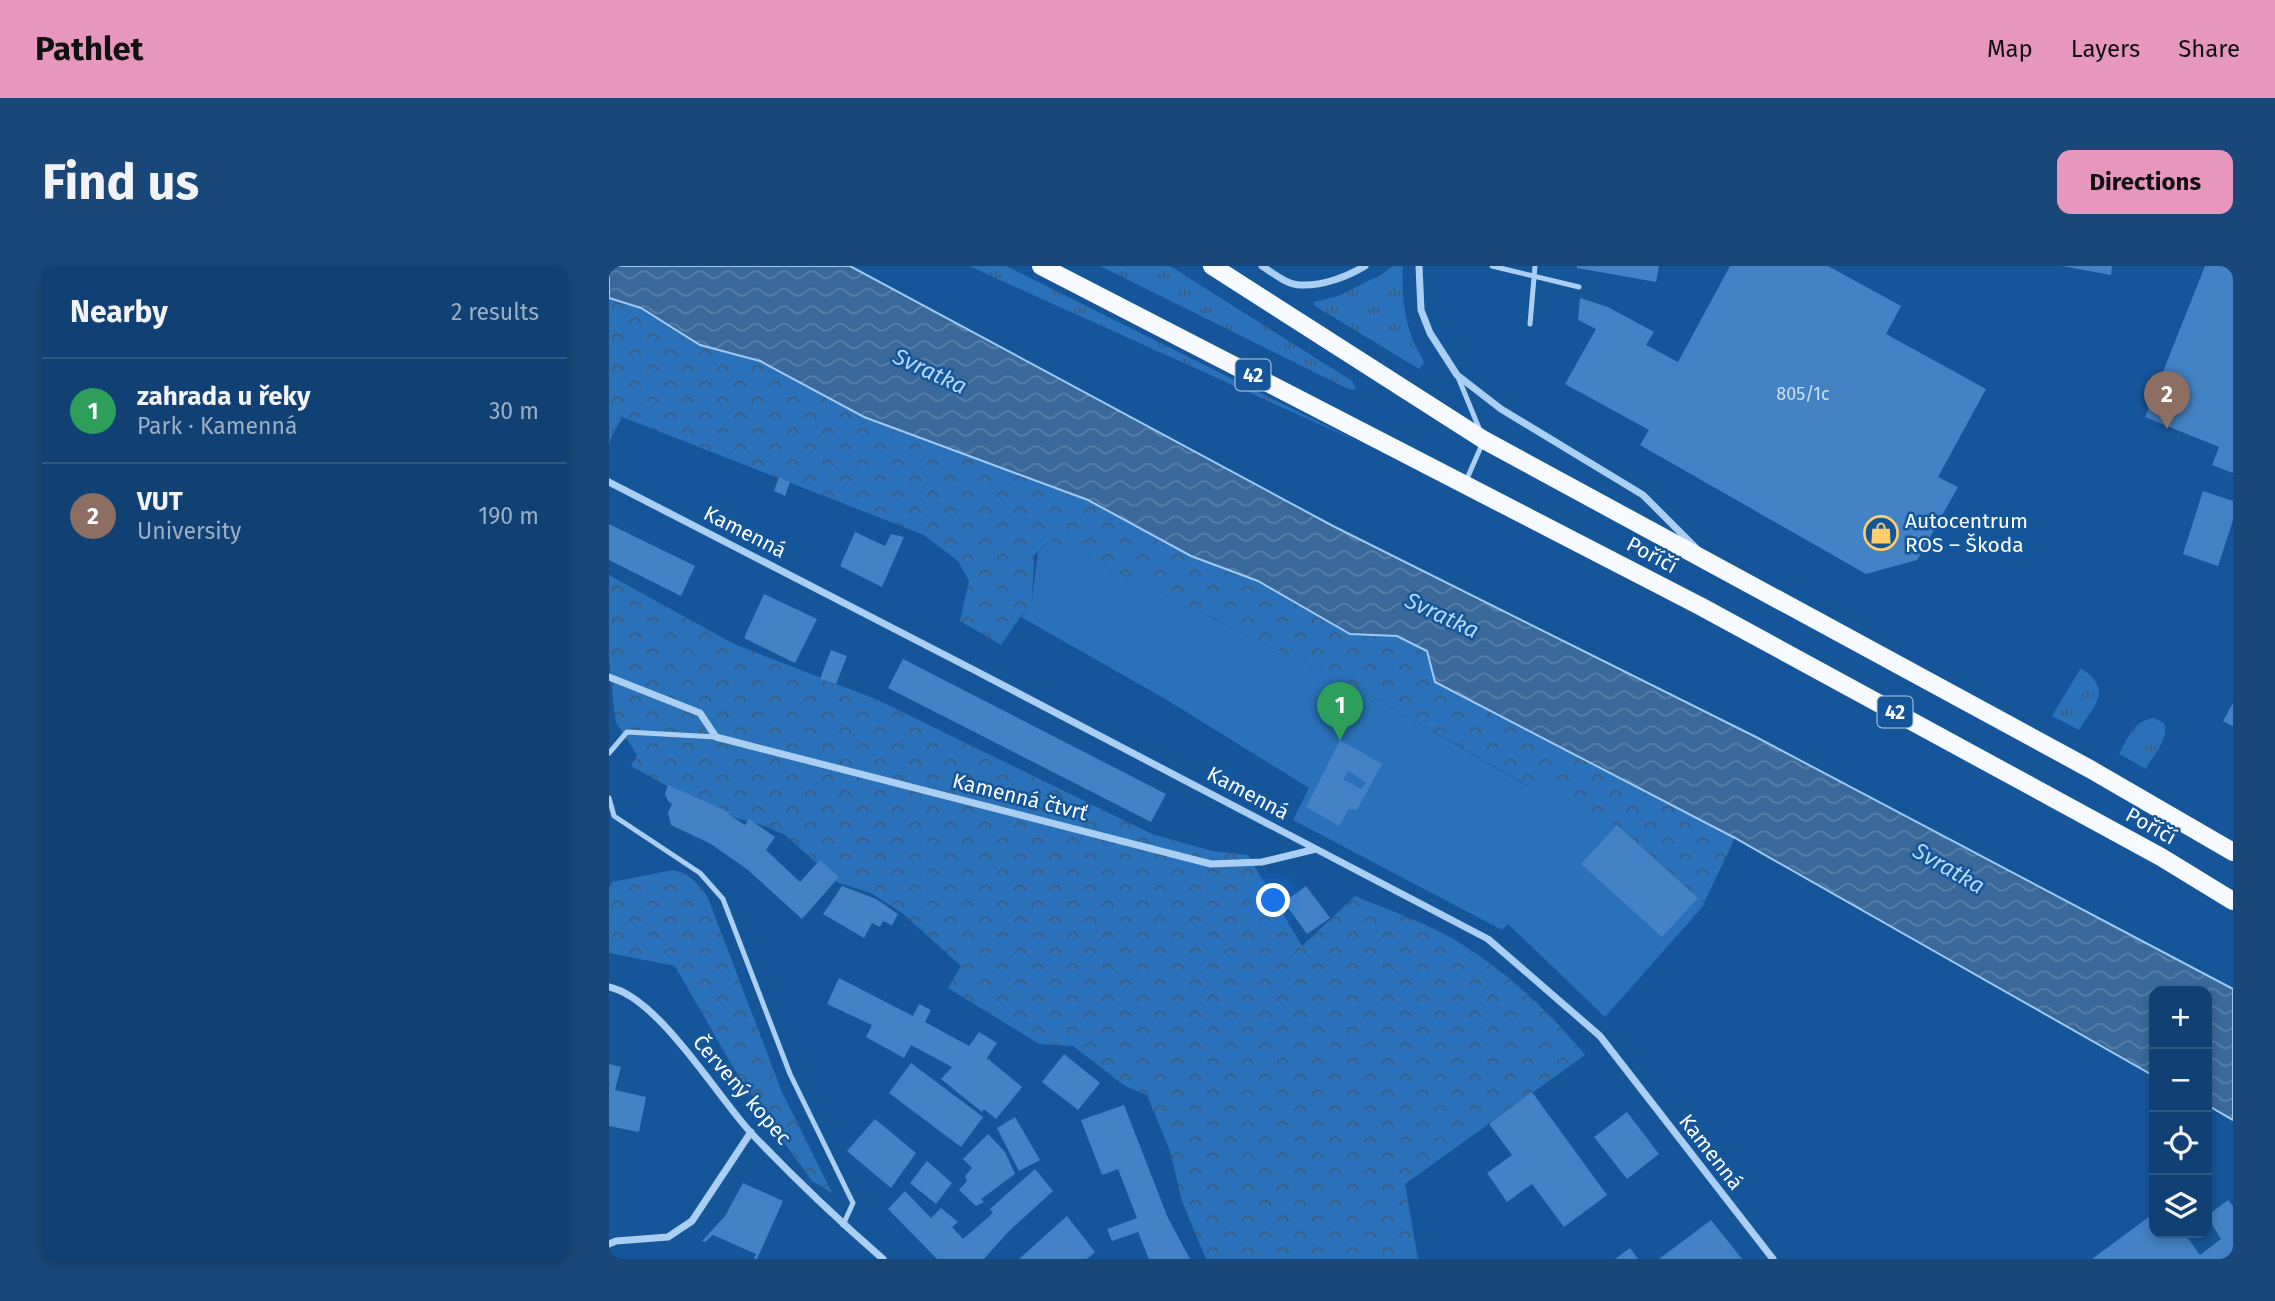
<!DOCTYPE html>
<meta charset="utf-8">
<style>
:root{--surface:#104074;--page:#194779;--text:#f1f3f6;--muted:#9cafc5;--line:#305986;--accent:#e797bd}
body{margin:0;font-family:"Fira Sans",sans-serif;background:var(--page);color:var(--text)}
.controls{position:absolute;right:21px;bottom:21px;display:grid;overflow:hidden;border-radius:14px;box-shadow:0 4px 10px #0003}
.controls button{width:63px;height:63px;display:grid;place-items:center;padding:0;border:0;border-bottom:2px solid var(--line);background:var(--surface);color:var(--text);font:35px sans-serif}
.you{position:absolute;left:665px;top:635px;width:24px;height:24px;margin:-18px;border:5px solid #fff;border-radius:50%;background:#1a73e8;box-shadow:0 0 0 10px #1a73e833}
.badge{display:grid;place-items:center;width:46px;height:46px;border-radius:50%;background:var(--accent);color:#fff;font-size:23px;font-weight:700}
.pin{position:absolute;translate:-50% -58px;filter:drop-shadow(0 2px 4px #0008)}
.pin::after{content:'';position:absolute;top:37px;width:24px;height:21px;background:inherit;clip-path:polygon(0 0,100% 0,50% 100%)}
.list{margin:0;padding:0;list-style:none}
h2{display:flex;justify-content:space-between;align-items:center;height:91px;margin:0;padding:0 28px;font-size:30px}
h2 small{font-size:23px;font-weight:400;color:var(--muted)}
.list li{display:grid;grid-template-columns:46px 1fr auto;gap:21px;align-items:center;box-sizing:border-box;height:105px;padding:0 28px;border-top:2px solid var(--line)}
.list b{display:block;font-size:26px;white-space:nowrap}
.list p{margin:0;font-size:23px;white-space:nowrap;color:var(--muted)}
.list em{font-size:23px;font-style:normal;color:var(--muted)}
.icon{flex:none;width:38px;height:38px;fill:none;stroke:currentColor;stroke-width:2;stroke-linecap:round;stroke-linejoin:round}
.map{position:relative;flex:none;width:1624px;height:993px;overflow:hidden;border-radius:14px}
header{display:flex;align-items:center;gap:42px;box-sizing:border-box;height:98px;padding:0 35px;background:var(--accent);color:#111}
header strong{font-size:33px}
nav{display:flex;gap:38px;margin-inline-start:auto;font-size:24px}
.intro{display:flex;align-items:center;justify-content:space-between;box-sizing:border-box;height:168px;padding:0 42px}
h1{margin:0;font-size:49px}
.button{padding:18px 32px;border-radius:14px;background:var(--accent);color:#111;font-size:24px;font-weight:700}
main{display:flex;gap:42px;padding:0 42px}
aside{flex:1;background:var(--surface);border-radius:14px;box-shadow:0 4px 10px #0003}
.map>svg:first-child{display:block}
</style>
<header>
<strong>Pathlet</strong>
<nav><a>Map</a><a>Layers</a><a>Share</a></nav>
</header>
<div class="intro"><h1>Find us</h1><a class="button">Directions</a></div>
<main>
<aside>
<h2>Nearby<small>2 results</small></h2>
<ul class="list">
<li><span class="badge" style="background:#2e9e5b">1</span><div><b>zahrada u řeky</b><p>Park · Kamenná</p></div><em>30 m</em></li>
<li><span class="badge" style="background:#8d6e63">2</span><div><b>VUT</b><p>University</p></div><em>190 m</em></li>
</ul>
</aside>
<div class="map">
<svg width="1624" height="993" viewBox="0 0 1624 993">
<defs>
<pattern id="grass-tufts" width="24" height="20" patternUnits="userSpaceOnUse" patternTransform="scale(1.75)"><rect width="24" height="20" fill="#2971b9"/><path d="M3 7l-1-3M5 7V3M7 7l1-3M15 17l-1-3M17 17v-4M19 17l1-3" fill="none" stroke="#3c5d7d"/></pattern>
<pattern id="forest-crowns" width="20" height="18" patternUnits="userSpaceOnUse" patternTransform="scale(1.75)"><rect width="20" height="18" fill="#2971b9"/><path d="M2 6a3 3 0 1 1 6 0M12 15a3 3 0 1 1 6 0" fill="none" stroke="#3c5d7d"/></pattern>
<pattern id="water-waves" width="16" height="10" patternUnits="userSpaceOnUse" patternTransform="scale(1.75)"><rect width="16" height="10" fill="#3a689a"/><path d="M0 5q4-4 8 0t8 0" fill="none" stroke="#587fa9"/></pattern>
</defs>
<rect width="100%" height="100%" fill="#15569b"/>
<path fill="url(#grass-tufts)" d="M360 0H397L752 177Z
M491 0H561L743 115 747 122 745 124 739 123Z
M784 0H794C792 24 795 49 803 72 806 80 812 88 815 97L810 103 706 40 705 36 729 30 773 8Z
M1472 402C1504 424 1486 438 1470 464L1443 450Z
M1545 452 1555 457C1561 472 1544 489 1537 503L1510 488C1519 472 1525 454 1545 452Z"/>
<path fill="url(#forest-crowns)" d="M0 32 32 42 91 79 151 95 255 151 479 234 582 290 649 315 741 368 788 370 818 385 827 416 1126 572 1095 637 927 514 921 521 750 423 441 274 425 290 423 334 392 379 351 355 360 315 349 295 315 269 13 151 0 177Z
M0 309 125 378 269 434 543 568 603 585 639 589 693 680 746 630C779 644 815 656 846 674 897 705 938 743 976 789L796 918 809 993H597L573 935 561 885 538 829 516 820 464 780 430 778 339 722 352 700 293 647 262 627 230 617 176 569 156 560 117 549 69 526 22 500 28 489 7 456 5 444 0 391Z
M64 604C81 607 90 619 99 632L173 826 223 927 203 915 164 861 124 801 66 700 0 687V622L3 616Z"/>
<path fill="#2971b9" d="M441 274 750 423 920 521 927 514 1008 559 1096 638 996 751 899 658 893 664 684 554 700 522 558 434 412 351 423 334 429 287Z"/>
<path fill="url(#water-waves)" stroke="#9dcaf5" stroke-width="2" d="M0 0H241L724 260 1147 471 1624 723V854L1598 839V725H1545V810L1126 572 826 416 818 385 788 370 741 368 649 315 582 290 479 234 255 151 151 95 91 79 32 42 0 32Z"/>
<path fill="#4382c4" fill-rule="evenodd" d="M968 0H1050L1047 16 968 2Z
M1121 0H1219L1292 40 1277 68 1377 123 1329 211 1349 221 1308 294 1257 308 1031 179 1040 164 956 118 987 63 969 54 971 32 999 41 1045 66 1037 79 1069 96Z
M1453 0H1503L1502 9Z
M1596 0H1624V207L1603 199 1610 181 1536 151Z
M170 211 181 216 176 230 165 225Z
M1594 225 1624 235V254L1609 300 1574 288Z
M0 258 86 300 72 330 0 294Z
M246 266 276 280 282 268 295 271 273 321 231 300Z
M155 328 208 353 186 397 135 372Z
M222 384 238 390 227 418 211 413Z
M294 393 557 528 542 556 279 422Z
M1624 437V460L1614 455Z
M731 474 773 498 748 544 740 543 730 560 697 541ZM740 505 757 517 752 523 734 513Z
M59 519 120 546 119 548 136 559 140 553 166 571 157 584 191 616 211 594 230 611 193 653 139 604 102 578 62 559 59 547 63 538 59 535 56 528Z
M1008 559 1089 632 1053 671 972 598Z
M233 620 267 633 289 648 283 659 274 655 271 661 263 657 255 672 214 648Z
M697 620 721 652 698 668 675 636Z
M230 712 304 750 310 738 322 744 316 756 360 780 370 766 388 777 378 792 413 821 387 853 375 843 373 846 332 813 343 801 302 779 295 792 257 771 263 759 218 738Z
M455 788 491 817 469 844 433 816Z
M302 797 374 851 352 881 280 827Z
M0 798 12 801 6 824 37 831 30 866 0 860Z
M923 826 998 929 955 961 923 918 898 936 878 907 903 889 880 858Z
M515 839 559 952 581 993H540L529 966 503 975 498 963 528 952 509 903 493 909 472 854Z
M1018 846 1050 888 1018 913 985 871Z
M406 851 431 894 410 905 388 862Z
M266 853 307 887 282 922 238 885Z
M379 868 396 886 406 908 372 933 375 936 367 940 350 924 358 915 356 910 363 902 354 893Z
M318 895 343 917 327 938 301 917Z
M426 903 444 925 399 966 375 993H328L279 943 296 925 322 952 332 942 349 956 343 961 354 973 384 947 381 943Z
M134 917 174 935 148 993H145L147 988 104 969 96 976 93 975 116 950Z
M1619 934 1624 940V993H1483L1545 947V967H1575L1591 989 1612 973 1598 950Z
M458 950 486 986 478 993H410Z
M1102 954 1133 993H1050Z
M1021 982 1029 993H1006Z"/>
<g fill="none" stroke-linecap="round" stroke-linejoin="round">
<path stroke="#abcff3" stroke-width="5" d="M883 0 970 21
M921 58 926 0
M849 111 872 167
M857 215 874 176
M0 487 18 466 107 471
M0 532 5 550 91 607 114 633 181 808 244 937 234 959"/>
<path stroke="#abcff3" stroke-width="7" d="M653 0C664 7 678 19 692 19 713 20 738 11 756 0
M810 0 812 44 821 67 848 109 892 143 1034 229 1087 282
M0 216 365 404 879 673 991 770 1164 993
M0 411 91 447 107 471 602 598 653 596 707 583
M0 721C50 732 107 829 143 868 184 911 228 953 274 993
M0 978 7 975 59 971 83 955 142 866"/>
<path stroke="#f6faff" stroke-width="18" d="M432 0 1091 340 1552 591 1624 635
M603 0 875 174 1481 503 1624 586"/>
</g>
<defs>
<g id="shop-ring" transform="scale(1.75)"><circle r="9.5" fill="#15569b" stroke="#ffcd6c" stroke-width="1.5"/><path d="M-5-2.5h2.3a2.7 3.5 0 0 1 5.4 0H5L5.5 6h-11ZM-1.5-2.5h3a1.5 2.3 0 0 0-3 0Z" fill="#ffcd6c"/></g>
</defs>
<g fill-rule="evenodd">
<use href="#shop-ring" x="1272" y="267"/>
</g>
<g text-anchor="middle" stroke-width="5" stroke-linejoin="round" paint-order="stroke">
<g font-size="18" fill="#d0e0f0">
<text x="1194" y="134">805/1c</text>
</g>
<g fill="#15569b" stroke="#b9cce1" stroke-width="2">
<rect x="626.5" y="93.5" width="35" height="31" rx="5"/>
<rect x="1268.5" y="430.5" width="35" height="31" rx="5"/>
</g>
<g font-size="19" font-weight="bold" fill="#fff">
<text x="644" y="116">42</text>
<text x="1286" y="453">42</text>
</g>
<g font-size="21" fill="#fff" stroke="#15569b" text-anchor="start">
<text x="1296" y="262">Autocentrum<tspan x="1296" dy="24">ROS – Škoda</tspan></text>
</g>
<g font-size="21" fill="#fff" stroke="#15569b">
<text transform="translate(136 266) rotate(27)" y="7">Kamenná</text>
<text transform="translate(1043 289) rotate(28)" y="7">Poříčí</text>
<text transform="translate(639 527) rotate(28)" y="7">Kamenná</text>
<text transform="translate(411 531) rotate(14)" y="7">Kamenná čtvrť</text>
<text transform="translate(1542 560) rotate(29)" y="7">Poříčí</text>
<text transform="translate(133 824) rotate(49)" y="7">Červený kopec</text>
<text transform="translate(1102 886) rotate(52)" y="7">Kamenná</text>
</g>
<g font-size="23" font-style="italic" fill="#b7d9f9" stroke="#15569b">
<text transform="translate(321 105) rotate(25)" y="8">Svratka</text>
<text transform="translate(833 349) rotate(25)" y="8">Svratka</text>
<text transform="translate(1340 602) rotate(30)" y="8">Svratka</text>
</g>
</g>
</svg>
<div class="controls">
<button>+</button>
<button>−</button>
<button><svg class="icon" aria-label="locate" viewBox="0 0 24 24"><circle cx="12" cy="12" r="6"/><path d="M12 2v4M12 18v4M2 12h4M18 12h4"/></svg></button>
<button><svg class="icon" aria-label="layers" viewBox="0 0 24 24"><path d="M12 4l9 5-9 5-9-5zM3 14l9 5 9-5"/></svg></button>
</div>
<div class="you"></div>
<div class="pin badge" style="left:731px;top:474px;background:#2e9e5b">1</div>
<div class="pin badge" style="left:1558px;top:163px;background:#8d6e63">2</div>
</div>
</main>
